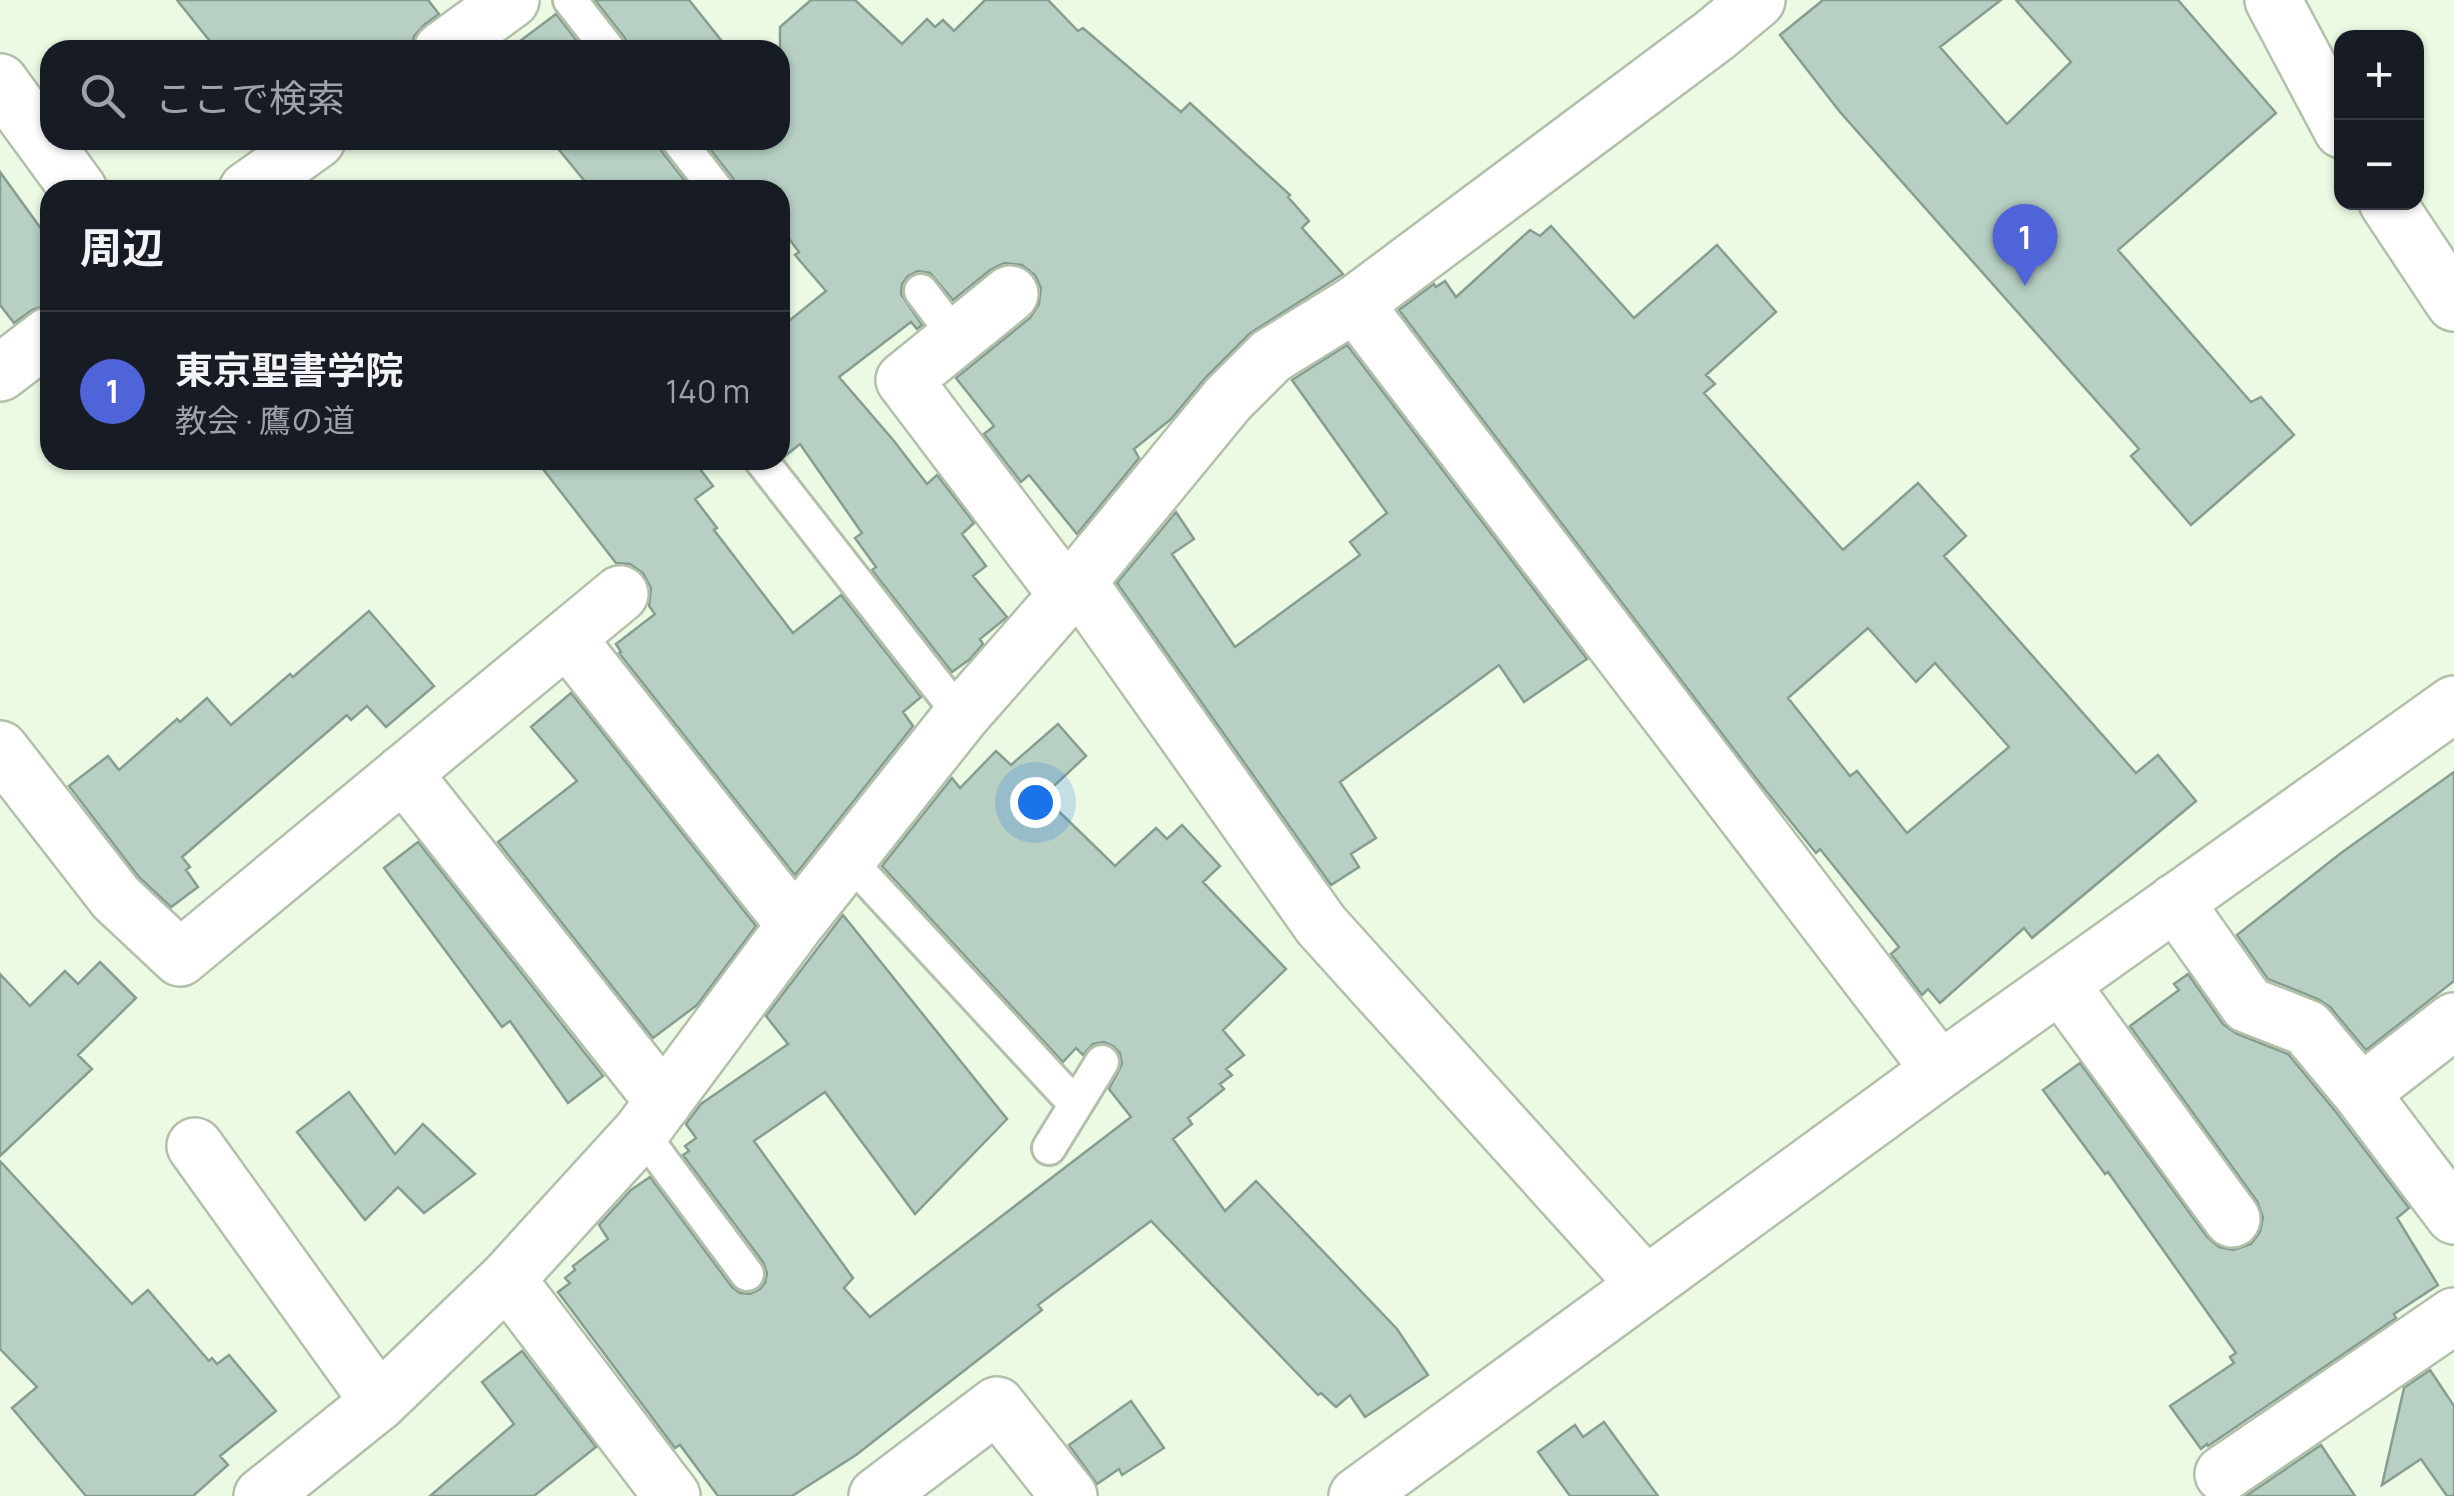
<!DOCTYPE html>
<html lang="ja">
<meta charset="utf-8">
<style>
:root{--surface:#171b24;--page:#20242c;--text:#f1f3f6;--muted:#9ea1a6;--line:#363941;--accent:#4f64d9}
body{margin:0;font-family:Manrope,"Noto Sans JP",sans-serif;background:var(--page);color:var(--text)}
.controls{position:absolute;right:30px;top:30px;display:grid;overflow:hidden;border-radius:20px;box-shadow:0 2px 8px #0004}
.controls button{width:90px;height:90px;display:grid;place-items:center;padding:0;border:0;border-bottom:2px solid var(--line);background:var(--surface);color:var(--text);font:50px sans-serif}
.you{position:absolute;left:1035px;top:802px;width:35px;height:35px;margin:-25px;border:8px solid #fff;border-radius:50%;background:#1a73e8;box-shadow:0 0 0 15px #1a73e833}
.badge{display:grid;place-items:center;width:65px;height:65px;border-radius:50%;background:var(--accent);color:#fff;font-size:32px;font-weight:700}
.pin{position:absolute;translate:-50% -82px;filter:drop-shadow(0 2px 5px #0008)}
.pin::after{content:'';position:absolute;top:52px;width:35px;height:30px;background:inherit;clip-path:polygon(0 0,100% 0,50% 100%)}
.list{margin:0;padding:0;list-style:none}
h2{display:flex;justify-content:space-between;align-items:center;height:130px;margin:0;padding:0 40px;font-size:42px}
h2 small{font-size:32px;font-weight:400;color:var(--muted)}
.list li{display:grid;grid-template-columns:65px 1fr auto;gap:30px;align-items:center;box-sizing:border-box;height:160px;padding:0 40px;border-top:2px solid var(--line)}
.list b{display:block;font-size:38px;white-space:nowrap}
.list p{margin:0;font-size:32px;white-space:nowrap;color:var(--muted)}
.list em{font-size:32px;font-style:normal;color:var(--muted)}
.icon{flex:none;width:55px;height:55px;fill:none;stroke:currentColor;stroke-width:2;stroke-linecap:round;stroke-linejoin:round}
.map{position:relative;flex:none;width:2454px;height:1496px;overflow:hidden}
.search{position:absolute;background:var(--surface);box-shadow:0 2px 8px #0004;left:40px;top:40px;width:750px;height:110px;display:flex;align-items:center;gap:25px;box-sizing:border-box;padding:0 35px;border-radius:30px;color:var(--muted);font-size:38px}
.panel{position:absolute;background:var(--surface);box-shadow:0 2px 8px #0004;left:40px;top:180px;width:750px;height:290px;border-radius:30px}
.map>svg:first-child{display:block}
</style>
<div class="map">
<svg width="2454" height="1496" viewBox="0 0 2454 1496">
<rect width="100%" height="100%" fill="#ecfae4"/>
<path fill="#b7d0c3" stroke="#859e90" stroke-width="2.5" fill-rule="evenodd" d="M177 0H428L439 14 424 25 414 36 411 50H217Z
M595 0H689L729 50H629L625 38Z
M811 0H855L902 44 927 19 935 27 943 20 954 31 985 0H1048L1078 31 1083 28 1181 112 1190 103 1290 195 1288 197 1309 221 1302 228 1343 274 1249 334 1206 377 1171 419 1134 449 1139 458 1077 534 1029 475 1021 482 984 434 994 426 956 378 1030 318 1039 304 1041 288 1035 275 1022 265 1004 263 990 270 953 300 930 273 918 271 908 276 902 284 901 294 922 325 917 329 911 322 839 377 894 441 927 484 937 475 974 523 962 534 986 566 973 576 1007 617 980 639 983 644 970 659 952 672 872 570 876 567 855 538 862 533 800 444 784 457 780 452V328L826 291 795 255 799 252 780 227V190H737L733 178 703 140H780V27Z
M1823 0H2001L1940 47 2007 124 2071 62 2016 0H2178L2276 113 2118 250 2251 402 2261 397 2294 435 2191 525 2131 456 2139 449 1840 112 1780 35Z
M556 14 584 50H508Z
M551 140H658L662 152 692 190H592Z
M0 172 50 241V304L32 310 14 323 0 305Z
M1551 226 1634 318 1717 245 1776 312 1706 375 1715 384 1704 393 1843 550 1918 483 1966 536 1944 556 2136 773 2158 755 2196 801 2032 938 2024 928 1940 1003 1928 989 1922 995 1891 954 1899 947 1820 849 1816 853 1755 777 1399 310 1434 284 1436 287 1445 281 1456 297 1530 230 1540 236ZM1868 628 1916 682 1935 663 2009 747 1907 833 1857 771 1850 776 1788 698Z
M1347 345 1587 659 1524 702 1499 665 1340 782 1376 838 1351 854 1359 867 1331 885 1117 583 1176 512 1194 539 1172 554 1235 647 1360 555 1350 542 1387 513 1292 380Z
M536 460H693L713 486 695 499 717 528 714 530 793 633 841 595 921 697 903 712 913 726 795 875 619 653 621 652 616 644 655 614 649 606 651 588 643 573 630 564 616 563Z
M369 611 434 686 386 727 367 706 351 720 347 715 182 857 190 867 186 870 198 887 171 907 139 877 69 786 108 756 119 770 177 719 180 722 207 698 231 725 290 674 293 677Z
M571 693 756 926 697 1005 653 1038 498 842 577 781 531 727Z
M1058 724 1086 756 1043 796 1115 866 1156 828 1167 839 1182 825 1220 866 1203 882 1286 969 1223 1030 1244 1055 1226 1069 1232 1075 1220 1084 1224 1089 1188 1118 1192 1124 1173 1139 1225 1211 1256 1181 1397 1329 1428 1375 1365 1417 1350 1395 1336 1407 1321 1393 1318 1395 1151 1221 1038 1305 1042 1310 856 1455 792 1496H718L680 1445 675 1448 558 1292 570 1283 565 1278 575 1270 573 1266 608 1239 599 1225 631 1190 650 1177 732 1287 740 1293 750 1294 760 1289 765 1283 767 1273 763 1262 683 1155 689 1151 685 1146 696 1138 686 1124 701 1104 788 1044 766 1016 843 915 1007 1119 915 1214 825 1092 754 1141 853 1278 844 1288 870 1317 1131 1117 1109 1089 1122 1064 1120 1053 1113 1046 1104 1042 1093 1044 1083 1055 1076 1048 1063 1062 882 866 952 778 960 788 996 751 1011 765Z
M2454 772V981L2366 1050 2330 1007 2318 999 2268 979 2237 935 2341 853Z
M418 842 603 1076 568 1103 510 1021 502 1027 384 868Z
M100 962 136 998 78 1055 92 1069 0 1156V974L30 1006 65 971 78 984Z
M2188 974 2223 1024 2237 1034 2288 1054 2336 1112 2409 1208 2397 1218 2438 1285 2394 1314 2396 1318 2208 1446 2207 1444 2201 1449 2170 1406 2234 1363 2230 1357 2236 1353 2108 1172 2105 1174 2043 1090 2080 1063 2207 1237 2219 1247 2234 1250 2251 1244 2260 1232 2263 1217 2257 1201 2130 1026 2179 990 2174 984Z
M349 1092 395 1154 423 1124 475 1174 424 1213 398 1187 365 1220 297 1132Z
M0 1161 132 1304 148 1290 209 1361 212 1358 217 1364 229 1355 276 1411 220 1456 228 1465 193 1496H86L12 1408 37 1387 0 1349Z
M522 1351 596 1447 534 1496H430L514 1424 482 1382Z
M2430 1370 2454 1406V1496H2447L2421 1459 2382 1485 2404 1388Z
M1131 1401 1164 1448 1122 1475 1119 1469 1097 1484 1069 1445Z
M1604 1422 1658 1496H1570L1538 1452 1575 1425 1583 1437Z
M2321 1445 2355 1496H2246Z"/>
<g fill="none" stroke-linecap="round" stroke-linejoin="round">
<g stroke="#b2c0aa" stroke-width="38">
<path id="service" d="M570 0 609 50
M678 140 717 190
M921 291 956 337
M761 460 961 716
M849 860 1075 1104
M641 1132 747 1274
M1049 1148 1102 1062"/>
</g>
<g stroke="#b2c0aa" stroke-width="60">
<path id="minor" d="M442 50 511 0
M0 82 79 190
M247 190 317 140
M1010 294 904 380 1067 595
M1355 304 1940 1070
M0 373 50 335
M1078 582 1321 925 1646 1285
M567 638 795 925
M0 749 116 898 180 958 620 594
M403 773 664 1102
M2175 902 2248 1005 2307 1028 2361 1093 2454 1216
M2061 985 2232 1219
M2361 1093 2454 1021
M195 1146 379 1402
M507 1279 672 1496
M2223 1474 2454 1316
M262 1496 379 1402 507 1279 641 1132 795 925 961 716 1067 595 1228 399 1271 356 1355 304 1715 35 1757 0
M877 1496 997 1405 1069 1496"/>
</g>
<g stroke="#b2c0aa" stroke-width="60">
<path id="tertiary" d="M2273 0 2342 130
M2387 202 2454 303
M1357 1496 1940 1070 2454 704"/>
</g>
<use href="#service" stroke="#fff" stroke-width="32"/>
<use href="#minor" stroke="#fff" stroke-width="55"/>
<use href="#tertiary" stroke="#fff" stroke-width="55"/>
</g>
</svg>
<div class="controls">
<button>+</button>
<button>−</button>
</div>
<div class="you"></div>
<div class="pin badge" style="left:2025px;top:286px">1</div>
<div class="search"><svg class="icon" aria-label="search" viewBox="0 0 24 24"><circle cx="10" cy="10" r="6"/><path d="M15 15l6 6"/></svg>ここで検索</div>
<section class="panel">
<h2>周辺<small></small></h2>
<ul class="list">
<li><span class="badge">1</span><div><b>東京聖書学院</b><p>教会 · 鷹の道</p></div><em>140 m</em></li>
</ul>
</section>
</div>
